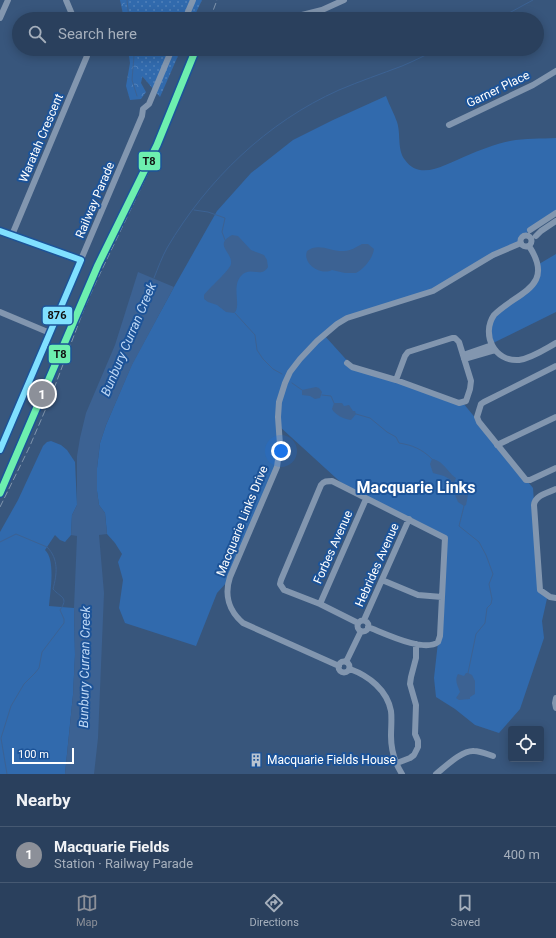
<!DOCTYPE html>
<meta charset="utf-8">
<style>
:root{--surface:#2a405d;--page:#364b66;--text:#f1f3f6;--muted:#a5afbc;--line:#465972;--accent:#8c9099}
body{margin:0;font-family:Roboto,sans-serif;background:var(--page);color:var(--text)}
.controls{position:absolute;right:12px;bottom:12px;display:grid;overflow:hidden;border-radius:4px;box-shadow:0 2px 10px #0003}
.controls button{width:36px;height:36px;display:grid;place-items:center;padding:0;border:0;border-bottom:1px solid var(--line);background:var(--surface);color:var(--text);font:20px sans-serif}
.scale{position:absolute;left:12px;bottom:10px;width:62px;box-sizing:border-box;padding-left:4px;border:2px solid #fff;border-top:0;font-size:11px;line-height:14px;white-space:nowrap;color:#fff;-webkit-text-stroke:3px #1c5398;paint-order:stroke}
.you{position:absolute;left:281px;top:451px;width:14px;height:14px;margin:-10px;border:3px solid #fff;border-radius:50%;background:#1a73e8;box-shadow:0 0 0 6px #1a73e833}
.badge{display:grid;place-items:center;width:26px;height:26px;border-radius:50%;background:var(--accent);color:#fff;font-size:13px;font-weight:700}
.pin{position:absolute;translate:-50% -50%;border:2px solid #fff;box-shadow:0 1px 4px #0006}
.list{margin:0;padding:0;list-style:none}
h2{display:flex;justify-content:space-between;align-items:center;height:52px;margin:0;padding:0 16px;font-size:17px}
h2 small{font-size:13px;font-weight:400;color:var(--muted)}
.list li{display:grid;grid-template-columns:26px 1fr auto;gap:12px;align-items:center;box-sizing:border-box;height:56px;padding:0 16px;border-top:1px solid var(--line)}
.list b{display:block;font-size:15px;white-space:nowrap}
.list p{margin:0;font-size:13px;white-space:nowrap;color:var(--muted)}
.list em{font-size:13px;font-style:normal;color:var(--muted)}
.icon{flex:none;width:22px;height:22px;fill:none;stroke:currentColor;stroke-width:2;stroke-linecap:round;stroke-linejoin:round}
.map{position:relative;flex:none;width:556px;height:774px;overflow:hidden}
.search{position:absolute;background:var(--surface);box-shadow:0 2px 10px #0003;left:12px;right:12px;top:12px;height:44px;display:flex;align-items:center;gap:10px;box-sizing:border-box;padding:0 14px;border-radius:22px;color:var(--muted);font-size:15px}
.sheet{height:108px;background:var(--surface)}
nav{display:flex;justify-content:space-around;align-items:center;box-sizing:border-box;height:56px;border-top:1px solid var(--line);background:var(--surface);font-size:11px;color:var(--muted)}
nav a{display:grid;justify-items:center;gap:2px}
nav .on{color:var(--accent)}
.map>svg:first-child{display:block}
</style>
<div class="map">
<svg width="556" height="774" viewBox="0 0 556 774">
<defs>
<pattern id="forest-crowns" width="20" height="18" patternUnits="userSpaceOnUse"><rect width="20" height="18" fill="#316aad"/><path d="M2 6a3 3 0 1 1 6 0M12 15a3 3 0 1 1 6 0" fill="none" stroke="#5080b9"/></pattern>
<pattern id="park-dots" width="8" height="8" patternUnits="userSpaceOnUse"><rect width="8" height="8" fill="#316aad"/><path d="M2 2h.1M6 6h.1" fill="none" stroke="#5080b9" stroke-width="1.8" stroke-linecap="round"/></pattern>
</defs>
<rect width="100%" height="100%" fill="#38567c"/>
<path fill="#316aad" d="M386 96C389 105 394 113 397 122 401 134 397 150 405 160 420 182 448 163 466 156 480 150 495 144 510 141 525 138 541 139 556 138V213L537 224 521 238V243L433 291 348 318 324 335 352 366 463 403 533 488 540 589 548 594 542 621 544 638 520 709 499 733 475 725 455 709 436 697 434 678 438 642 445 541 348 489 279 426V458L228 581 217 593 196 646 125 623 119 608 123 580 118 562 122 554 115 543 107 534 105 513 99 505 97 491V468L100 443 106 425 132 364 174 287 217 211 251 173 293 140 333 120Z
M556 254V312L491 344 489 336 494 315 534 283 539 264Z
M51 441 61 445 67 450 75 462 77 505 72 515 71 535 65 542 60 540 55 535 45 550C56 560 50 593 49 606L74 608 75 655 73 695 65 774H0V532L18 500 43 446 47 442Z"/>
<path fill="url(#forest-crowns)" d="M120 0H138L141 19H124Z
M128 49H144L145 65 141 83 146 92 141 99 130 100 126 86 130 63Z"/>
<path fill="url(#park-dots)" d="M124 0H202L193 19H128Z
M135 49H181L160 97 142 76Z"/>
<path fill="#3c6293" d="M232 235 238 236 251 250 264 255 267 260 268 267C261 279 250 265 241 276 231 287 242 307 234 313L226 312 217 305 208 302 204 299V295C208 289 230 270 231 264 233 252 213 245 232 235Z
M362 244H368L374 249C373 258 364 269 356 273H345L332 270C321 276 302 264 307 251 319 242 331 252 344 251 351 251 356 247 362 244Z
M138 272 174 287 132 365 106 425 100 443 97 468V491L99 505 105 513 107 534 99 535 104 593 98 738 94 774H65L73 695 75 655 74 608 77 536 71 535 72 515 77 505V456L80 438 86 413 115 345Z
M316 387 319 388 322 392 320 398 315 399 310 396 302 395V390Z
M334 403H342L344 406 349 405 353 411H355L356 414 351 420C344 419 335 415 332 409Z
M432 459C443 460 448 473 456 478L454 483 451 484V480L444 476 433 473 430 464Z
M459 485 463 486 468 495 466 505 464 506 458 502 455 495 456 493 454 489Z
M466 673H468L472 675 475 681V694L470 697V699L459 700 456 698 460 692C458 686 454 681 458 674L464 676Z"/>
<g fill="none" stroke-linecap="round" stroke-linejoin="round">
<path stroke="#3c6293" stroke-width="1" d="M127 0 129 19
M498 19 533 0
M133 49 134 56 132 80 137 96
M194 210 208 212 225 218 222 232 225 240
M154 278C158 268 162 257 167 248 207 180 267 122 339 90 360 81 381 74 402 66 414 61 426 55 438 49
M235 313 255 335 257 350 263 359 273 369 282 374
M292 383 302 390
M322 395 331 396 334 403
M356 414 370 418 387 432 396 437 399 443C412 445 422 449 432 459
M454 483 457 486
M464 506 459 526 479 542 486 555 493 574 489 584 492 599 491 604 487 608 485 623 476 634 468 673
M0 542 16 534 47 547C59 559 57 574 53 589 61 598 69 597 60 610L64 619V623L42 652 39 668 35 673 24 684 11 706 1 738 7 774"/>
<path stroke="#8296af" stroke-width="6" d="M66 0 74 19
M0 18 8 0
M185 19 193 0
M286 19 322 10 344 0
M449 125 533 85 556 71
M530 230 556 213
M0 231 81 260
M12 235 87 56 86 49
M520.5 241a5.5 5.5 0 1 1 11 0a5.5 5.5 0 1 1-11 0Z
M536 236 541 231 556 221
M529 246C556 287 517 292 494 315 481 334 494 362 519 360 532 358 545 349 556 343
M0 312 50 333
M463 355 492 345
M464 359 495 350
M347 363 352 367 396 380 405 356 408 352 452 338H455L459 342 471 381 470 389 466 401 459 403 396 380
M556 366 484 402 481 404 477 417 479 422 526 480H530L556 468
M497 445 556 417
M0 450 142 116 143 109 149 104 172 49
M556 489C548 493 535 495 534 505L540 590 550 597 556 598
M382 580 418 595 442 597
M320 604 366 499
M364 620 409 519
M357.5 626a5.5 5.5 0 1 1 11 0a5.5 5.5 0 1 1-11 0Z
M358 623 320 604 284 590 280 584 281 580 321 485C324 481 327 481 332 481L445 538 440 636 438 642C424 653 384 633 368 627
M338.5 667a5.5 5.5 0 1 1 11 0a5.5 5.5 0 1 1-11 0Z
M346 662 361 631
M339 666 243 623C229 611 224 595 230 577L277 467 280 445 278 417 279 402 285 383 290 372 300 359 317 341 337 324 347 318 433 291 493 255 521 243
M350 669C369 676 387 690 391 711 392 719 391 727 391 736 391 749 395 763 402 774
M556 698 555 703 556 708
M397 763 410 758 414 755 418 747V741L415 734 416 705 410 684 411 677 416 658V644
M436 774C445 767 462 750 474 751 480 751 487 754 493 756"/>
<path stroke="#8095ad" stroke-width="1" stroke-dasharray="7 3" stroke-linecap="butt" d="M210 19 217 0
M0 507 29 448 50 399 84 309 96 282 159 150 200 49"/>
<g stroke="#1c5398" stroke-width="9">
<path id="bus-1" d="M0 231 81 260 0 450"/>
</g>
<use href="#bus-1" stroke="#80e0ff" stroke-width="6"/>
<g stroke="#1c5398" stroke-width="10">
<path id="rail-1" d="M0 493 98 265 157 145 196 49"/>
</g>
<use href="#rail-1" stroke="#6defaf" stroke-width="7"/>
</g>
<defs>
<g id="building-bare" transform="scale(1.08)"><path d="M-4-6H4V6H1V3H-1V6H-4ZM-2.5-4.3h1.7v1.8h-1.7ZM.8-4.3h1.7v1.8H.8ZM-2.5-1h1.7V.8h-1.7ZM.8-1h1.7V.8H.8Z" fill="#b9c4d1" stroke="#1c5398" stroke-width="2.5" paint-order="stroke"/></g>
</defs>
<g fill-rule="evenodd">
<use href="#building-bare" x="256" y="760"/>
</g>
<g text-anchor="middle" stroke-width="4" stroke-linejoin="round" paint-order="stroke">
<g font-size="12" fill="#fff" stroke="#1c5398">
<text transform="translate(498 89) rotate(-26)" y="4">Garner Place</text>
<text transform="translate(41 138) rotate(-67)" y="4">Waratah Crescent</text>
<text transform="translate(95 200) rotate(-67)" y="4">Railway Parade</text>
<text transform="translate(242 521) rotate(-68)" y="4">Macquarie Links Drive</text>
<text transform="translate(333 547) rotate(-66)" y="4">Forbes Avenue</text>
<text transform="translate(377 565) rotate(-66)" y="4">Hebrides Avenue</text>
</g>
<g font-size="12" fill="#fff" stroke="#1c5398" text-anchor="start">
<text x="267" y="764">Macquarie Fields House</text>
</g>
<g font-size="13" font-style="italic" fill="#bed8f6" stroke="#1c5398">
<text transform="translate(128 339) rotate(-67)" y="5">Bunbury Curran Creek</text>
<text transform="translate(84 667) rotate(-89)" y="5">Bunbury Curran Creek</text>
</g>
<g font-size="16" font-weight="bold" fill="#fff" stroke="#1c5398">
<text x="416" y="493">Macquarie Links</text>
</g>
</g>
<g stroke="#1c5398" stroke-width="1.5">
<rect x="138" y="151" width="23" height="20" rx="4" fill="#6defaf"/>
<rect x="42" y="306" width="31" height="19" rx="4" fill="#80e0ff"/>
<rect x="48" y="344" width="23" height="20" rx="4" fill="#6defaf"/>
</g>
<g font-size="11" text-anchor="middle" font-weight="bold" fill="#111">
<text x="149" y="165">T8</text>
<text x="57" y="319">876</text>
<text x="60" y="358">T8</text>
</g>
</svg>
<div class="controls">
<button><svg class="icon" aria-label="locate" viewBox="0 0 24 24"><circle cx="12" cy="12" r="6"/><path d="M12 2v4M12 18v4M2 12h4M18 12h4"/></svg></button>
</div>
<div class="scale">100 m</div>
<div class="you"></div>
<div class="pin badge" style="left:42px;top:394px">1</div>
<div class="search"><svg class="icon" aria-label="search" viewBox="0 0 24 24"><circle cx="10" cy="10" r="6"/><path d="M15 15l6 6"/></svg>Search here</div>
</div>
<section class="sheet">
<h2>Nearby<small></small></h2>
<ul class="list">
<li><span class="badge">1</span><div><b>Macquarie Fields</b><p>Station · Railway Parade</p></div><em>400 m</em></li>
</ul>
</section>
<nav>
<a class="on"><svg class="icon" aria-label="map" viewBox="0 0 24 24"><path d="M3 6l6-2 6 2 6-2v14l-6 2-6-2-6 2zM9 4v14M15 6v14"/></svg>Map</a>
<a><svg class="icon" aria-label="directions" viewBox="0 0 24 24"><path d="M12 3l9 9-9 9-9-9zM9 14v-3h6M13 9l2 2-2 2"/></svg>Directions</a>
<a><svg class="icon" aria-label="saved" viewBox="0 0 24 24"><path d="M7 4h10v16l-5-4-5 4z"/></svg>Saved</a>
</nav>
